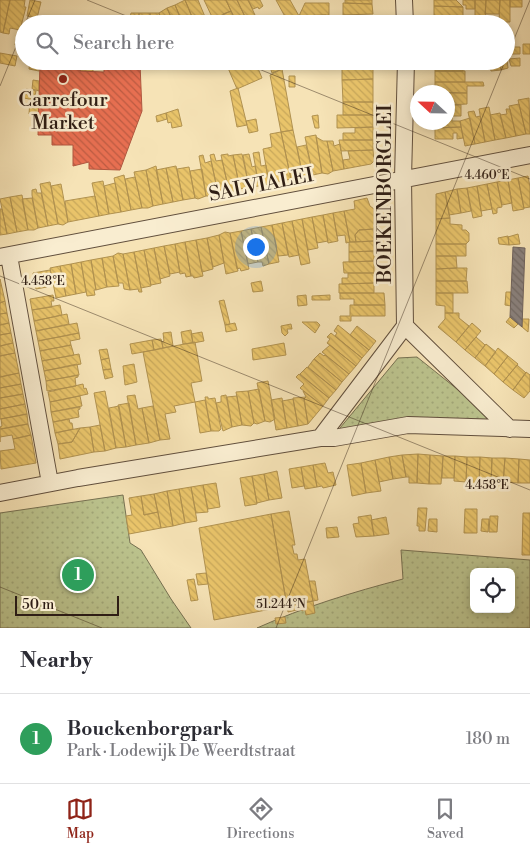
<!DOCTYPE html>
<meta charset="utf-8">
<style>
:root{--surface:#fff;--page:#f2f2f3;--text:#2b2b33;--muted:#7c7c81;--line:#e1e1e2;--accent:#8f2418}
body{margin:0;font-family:"Libre Bodoni",serif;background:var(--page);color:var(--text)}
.controls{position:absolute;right:15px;bottom:15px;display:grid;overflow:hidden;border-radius:8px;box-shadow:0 2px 8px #0003}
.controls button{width:45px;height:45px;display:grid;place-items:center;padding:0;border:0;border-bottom:1px solid var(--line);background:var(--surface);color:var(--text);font:25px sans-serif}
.compass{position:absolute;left:410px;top:85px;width:45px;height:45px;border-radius:50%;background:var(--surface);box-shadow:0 2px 8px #0003;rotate:292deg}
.scale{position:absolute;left:15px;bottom:12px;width:104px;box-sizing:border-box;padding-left:5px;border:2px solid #2f1e15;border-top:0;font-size:14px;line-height:18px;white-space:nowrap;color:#2f1e15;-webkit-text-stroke:4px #f9edd0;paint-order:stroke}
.you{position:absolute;left:255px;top:246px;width:18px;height:18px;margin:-12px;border:4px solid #fff;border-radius:50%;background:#1a73e8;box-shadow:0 0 0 8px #1a73e833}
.badge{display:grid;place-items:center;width:32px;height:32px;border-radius:50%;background:var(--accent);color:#fff;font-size:16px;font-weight:700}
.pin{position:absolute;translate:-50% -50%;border:2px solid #fff;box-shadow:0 1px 5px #0006}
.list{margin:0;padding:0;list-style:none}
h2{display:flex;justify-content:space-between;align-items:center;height:65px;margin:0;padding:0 20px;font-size:21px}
h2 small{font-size:16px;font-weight:400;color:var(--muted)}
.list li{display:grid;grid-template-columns:32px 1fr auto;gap:15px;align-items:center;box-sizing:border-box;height:90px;padding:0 20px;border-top:1px solid var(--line)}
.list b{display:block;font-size:19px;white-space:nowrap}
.list p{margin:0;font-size:16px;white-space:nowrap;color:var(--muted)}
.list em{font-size:16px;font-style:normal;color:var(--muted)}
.icon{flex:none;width:28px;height:28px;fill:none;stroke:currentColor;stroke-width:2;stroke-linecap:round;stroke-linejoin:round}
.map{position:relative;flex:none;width:530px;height:628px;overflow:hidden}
.search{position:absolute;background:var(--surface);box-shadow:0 2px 8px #0003;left:15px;right:15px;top:15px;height:55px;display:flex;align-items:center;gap:12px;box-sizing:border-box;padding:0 18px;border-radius:28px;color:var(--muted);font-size:19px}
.sheet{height:155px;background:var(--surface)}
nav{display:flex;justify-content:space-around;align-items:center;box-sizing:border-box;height:70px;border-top:1px solid var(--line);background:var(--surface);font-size:14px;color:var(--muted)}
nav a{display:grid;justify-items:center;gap:2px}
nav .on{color:var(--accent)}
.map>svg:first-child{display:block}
</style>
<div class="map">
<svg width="530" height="628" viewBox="0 0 530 628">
<defs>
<pattern id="grass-dots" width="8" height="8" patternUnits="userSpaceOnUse" patternTransform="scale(1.25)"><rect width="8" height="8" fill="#bcc48e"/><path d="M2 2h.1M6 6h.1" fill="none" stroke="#a2a87a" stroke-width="1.8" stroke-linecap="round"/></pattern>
<pattern id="homes-back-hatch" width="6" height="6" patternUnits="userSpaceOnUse" patternTransform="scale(1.25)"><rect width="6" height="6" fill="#e9c46a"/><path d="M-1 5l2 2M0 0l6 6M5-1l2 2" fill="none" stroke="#c8a85b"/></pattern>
<pattern id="shops-back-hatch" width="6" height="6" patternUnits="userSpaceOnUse" patternTransform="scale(1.25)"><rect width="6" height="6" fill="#e76f51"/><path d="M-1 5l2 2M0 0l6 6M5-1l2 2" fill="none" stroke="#bc5b42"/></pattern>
<pattern id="industry-back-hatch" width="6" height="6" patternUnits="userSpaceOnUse" patternTransform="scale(1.25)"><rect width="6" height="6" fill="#8a817c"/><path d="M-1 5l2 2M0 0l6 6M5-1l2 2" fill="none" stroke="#716964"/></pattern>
</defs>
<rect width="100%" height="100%" fill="#f6e3b6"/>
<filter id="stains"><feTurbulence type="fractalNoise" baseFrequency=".004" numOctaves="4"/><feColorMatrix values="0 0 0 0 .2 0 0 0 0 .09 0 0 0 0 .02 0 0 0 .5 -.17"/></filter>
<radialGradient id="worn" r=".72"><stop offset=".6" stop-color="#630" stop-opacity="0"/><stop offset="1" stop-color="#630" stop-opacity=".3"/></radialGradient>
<path fill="url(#grass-dots)" stroke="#767152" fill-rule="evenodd" d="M417 357 487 413 488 426 335 434 398 358Z
M123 495 130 543 141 550 171 599 191 628H0V513Z
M401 550 530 560V628H257C304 607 353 592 403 579ZM474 572H511V609H474Z"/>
<path fill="url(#homes-back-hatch)" stroke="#b19250" d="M0 0H10L3 33 0 32Z
M10 0H25L24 7H26L20 30 10 28 9 34 3 33Z
M30 0 41 2 37 18 27 16Z
M185 0H198L208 24H195Z
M185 0 195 24H183L175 5Z
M204 0H226L231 11 213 19Z
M226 0H237L248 23 237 24Z
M237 0H248L255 15 246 19Z
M248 0H260L263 6 259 9 258 7 253 9Z
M276 0H290L299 16 295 24H289Z
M345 0H372V4L345 3Z
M434 0H456L463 7 434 6Z
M463 0H475V9H466V5H463Z
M475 0H486L485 24H475Z
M486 0H500L499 14H485Z
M500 0H510V22H499Z
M510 0H522V7H510Z
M305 3H329V15L299 16Z
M343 3 372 4 373 14 343 15Z
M175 5 183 24H174L167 8Z
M434 6 463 7V17H434Z
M167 8 174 24H163L159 13Z
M231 11 237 23 228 24 223 14Z
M131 13H139V24H116V18H130Z
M139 13H150V24H139Z
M150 13H159L163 24H150Z
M326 15 325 24H295L299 16Z
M434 17H461V24H434L433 20Z
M94 18H105V24H94Z
M18 32 24 33V46L15 45Z
M523 44H530V54H523Z
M510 47H520V54H510Z
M0 53 17 56 15 66 0 63Z
M520 58V66H511L509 59Z
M507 59 508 68 501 70 499 61H506Z
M30 61H40L39 71 29 69Z
M80 61H93V72L80 71Z
M225 61H255L262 78 237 89Z
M342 61H373V79L342 80Z
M435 61H464L463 71H435Z
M489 61H499L501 70 491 71Z
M279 62 282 69 272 73 270 67Z
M282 69 293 130 281 132 270 75Z
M435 71H465V82H435Z
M289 76H295V87H289Z
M373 79V102H343L342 80Z
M33 80 39 81V91L32 89Z
M435 82H483L484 86H467V93L435 92Z
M238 88 247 125 237 127 230 91Z
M26 89 36 91 34 100 24 98Z
M448 93H467V104L448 105Z
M529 98 530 134H526L518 100Z
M30 101 39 102 38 123H34V114H29Z
M343 102H373V115H343Z
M519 104 526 134 516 136 509 106Z
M448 105H461V116H448Z
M489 107 495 140 485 142 479 109Z
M178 109 182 126 172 128 171 122 168 123 166 113Z
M506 109H510L516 136 506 138 500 115 507 114Z
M474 111 476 117 480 116 485 142 475 144 468 112Z
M166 113 167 119 157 122 156 116Z
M500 113 506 138 495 140 490 115Z
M318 115 319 128H315L312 116Z
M337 115H373V127L337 128Z
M448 116H452V121H460L461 127 435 128V122H448Z
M470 118 475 144 465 146 460 121Z
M256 119 258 131 249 133 246 121Z
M373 127V140H343V133H355V128Z
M461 127 463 138 457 139V133H453V139H435V128Z
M293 130 303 177 291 179 281 132Z
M281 132 291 179 269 184 263 149 272 147 270 134Z
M316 135 322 173 313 175 305 137Z
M316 137 323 141H327L333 171 328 174 322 173Z
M339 140H373V150L341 151Z
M327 141H333L334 146 340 144 344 169 333 171Z
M306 145 313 175 303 177 297 147Z
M373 150 374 161 371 164 344 169 343 160 350 159 348 151Z
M259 152 261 166 266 165 269 184 259 186 253 153Z
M214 154 216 161 222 160 229 191 226 193H218L210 155Z
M228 154V156L233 155 240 189 236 191H229L221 155Z
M242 154 249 187 240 189 233 155Z
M249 154 252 167 255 166 259 186 249 187 243 155Z
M203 155 205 163 211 161 218 193 215 196H206L199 156Z
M156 166 163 204 153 206 146 170Z
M176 166 183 200 173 202 166 168Z
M189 167 195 198 183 200 177 169Z
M166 168 173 202 163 204 156 170Z
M202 169 206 196 198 199 195 198 190 171Z
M146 170 153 206 148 208H142L134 172Z
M124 175 131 210 121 212 114 178Z
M528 176 530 187V207L524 208 518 178Z
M135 177 142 208 131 210 125 179Z
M518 178 524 209 513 211 508 180Z
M508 180 512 203 502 205 497 182Z
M103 181 109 214 99 216 92 183Z
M50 182 58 224 48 226 40 184Z
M497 182 502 207 497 208V213L493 214 487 184Z
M115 183 121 212 109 214 104 186Z
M61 184 68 222 63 225 58 224 51 186Z
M487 184 492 209 481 211 477 186Z
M477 186 482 216 473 218 467 188Z
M467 188 471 211 461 213 457 189Z
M36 189 37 193H41L48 226 38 228 32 195V190Z
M457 189 461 213 449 215 445 192Z
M445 192 450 218 436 219V194Z
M22 195 28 230 17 232 10 197Z
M95 196 99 216 68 222 65 201Z
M10 197 17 232 7 234 0 199Z
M32 198 38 228 34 230H28L22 199Z
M367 198 370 206 374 209V229L359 230 355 235 356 242H350L344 211 355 209 354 201Z
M0 209H2L7 234 0 235Z
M344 211 350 242 346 243 345 235 337 236 333 213Z
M333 213 338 241 328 243 323 215Z
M323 215 328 241 317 243 312 217Z
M312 217 318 248 308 250 302 219Z
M450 218V224L462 225V230H466L469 233V241L466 244H436V219Z
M302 219 310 263 301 265 292 221Z
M292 221 299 255 289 257 282 223Z
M282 223 288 255 278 256 272 225Z
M272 225 279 262 269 264 261 227Z
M261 227 269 264 263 266 262 262H258L251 229Z
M251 229 258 262 248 264 241 231Z
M374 229V241L356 242 355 235 359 230Z
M241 231 249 269 241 271 240 268 237 269 230 233Z
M225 232 230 233 238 271 226 274 219 235Z
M518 234 520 244 509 245 508 237Z
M219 235 224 263 213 267 207 238Z
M508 236 509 245 499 244 498 238Z
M207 238 213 269 202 272 196 240Z
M196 240 203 276 194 278 193 276H191L185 242Z
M374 241V251L349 252V242Z
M185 242 191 276 186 277 185 273 180 274 175 244Z
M175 244 180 272 170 274 164 246Z
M436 244H466V256H436Z
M164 246 170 276 160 279 154 248Z
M154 248 161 283 151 285 144 250Z
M144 250 151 286 141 288 134 252Z
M374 251V261L349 262V252Z
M134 252 141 288 142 292H139L138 289 130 290 123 254Z
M118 253 123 254 130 290 124 289 123 283H118L113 256Z
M113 256 119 286 107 287 102 258Z
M436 256H456L457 268 436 269Z
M102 258 107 287 96 290 91 260Z
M91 260 96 290H94L95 295 87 296 81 262Z
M374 261V273H344L343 262Z
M81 262 86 292 76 294 71 264Z
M71 264 76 294 66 296 60 266Z
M60 266 66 296 56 298 50 268Z
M456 268H467L466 281H436V269Z
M50 270 53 282 47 283V287L36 289 33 273Z
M348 273H374L376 276 374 283 342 284V278H348Z
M0 279 5 301 0 303Z
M261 281 263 291 253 292 251 283Z
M436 281H467L468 293H436Z
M374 283V293H339V284Z
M506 292H511V306L505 305Z
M340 293H384L385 305H354V299H340Z
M436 293H453V313H445V306L436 305Z
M53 295 54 301H51L52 307 32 310 30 299Z
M306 295 307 305 298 306 297 296Z
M330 295V300H312V296Z
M224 300 230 324 225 325 219 301Z
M5 301 7 313 0 314V303Z
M60 305 62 315 34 321 32 310Z
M350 305H385V316H351V321H340V316H350Z
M7 313 9 323 0 325V314Z
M445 313H459V318L469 326 456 342 438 327 445 319Z
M67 314 69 324 36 331 34 321Z
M510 317 518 324 514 328 506 322Z
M522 319H529L528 332 522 327Z
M302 322H317L320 325 315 333Z
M9 323 11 333 0 335V325Z
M77 323 79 333 38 341 36 331Z
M235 323 237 330 226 332 225 325Z
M472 323 481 331 465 350 456 342Z
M291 324 292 329H287L288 333 285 336 282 333 281 326Z
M338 325 369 350 362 358 335 336 337 333 334 331Z
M357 326 376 341 369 350 350 335Z
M191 330 193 343 183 344 181 332Z
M171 332 173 346 163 348 162 342 164 341 163 333Z
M202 332 204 341 193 343 191 334Z
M11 333 13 343 0 346V335Z
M79 333 80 339 70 341 71 345 40 351 38 341Z
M331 333 362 358 356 366 327 343 330 339 327 337Z
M476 337 485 345 475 358 465 350Z
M161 339 163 348 154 350 152 340Z
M152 340 154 350 132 354 130 344Z
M195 342 202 381 191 383 195 402 174 406 176 412 165 414 170 439 160 440 143 352Z
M13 343 15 353 0 356V346Z
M284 343 286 355 253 360 252 349Z
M486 344 496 352 485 366 475 358Z
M71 345 74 355 42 361 40 351Z
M330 345 356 366 349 374 322 352Z
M498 348 508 356 494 374 485 366Z
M107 349 109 358 101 360 99 350Z
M15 353 19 373 0 377V356Z
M320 353 324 356 325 355 349 374 342 382 314 359Z
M79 354 81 364 44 371 42 361Z
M508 356 518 364 503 382 494 374Z
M109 358 111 369 103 370 101 360Z
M314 359 342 382 336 390 308 367Z
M77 364 79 375 46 381 44 371Z
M134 364 137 382 125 385 123 366Z
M517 365 526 373 513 390 503 382Z
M307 367 336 390 329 398 300 374Z
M111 369 113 377 105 379 103 370Z
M526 372 530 375V391L524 398 513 390Z
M19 373 21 384 0 388V377Z
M299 374 329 398 323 406 300 388 304 384 296 377Z
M78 375V377L75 378 76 386 47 391 46 381Z
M268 381 275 419 270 422 265 421 257 383Z
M21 384 23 394 0 398V388Z
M83 384 84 389 86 388 88 394 50 402 48 392Z
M259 389 265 421 257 424 254 423 248 391Z
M105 391 116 448 105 451 94 393Z
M248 391 254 423 251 426 242 425 236 392Z
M303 391 323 406 308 424 304 399 306 397Z
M23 394 25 404 0 409V398Z
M135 395 138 409 142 408 149 443 136 445 127 396Z
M226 395 232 427 223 431 216 403 221 402V396Z
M80 396 82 406 51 412 50 402Z
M237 396 242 425 232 427 227 397Z
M205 397H208V399L215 398 221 429 219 431H211Z
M306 397 304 399 308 424 298 426 293 398Z
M282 398 287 428 276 430 271 400Z
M293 399 298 426 287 428 282 401Z
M205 400 211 431 200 433 195 402Z
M129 403 136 445 126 447 118 405Z
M25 404 27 414 0 419V409Z
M119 406 126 447 116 448 109 408Z
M153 406 160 440 149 443 142 408Z
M80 407V409L78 410 79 417 53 422 51 412Z
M27 414 28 424 1 429 0 427 2 426 1 419Z
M69 419 70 423H72L73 429 55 433 53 422Z
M28 424 31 435 13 439 12 435 0 437V442V429Z
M100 425 105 451 94 452 90 427Z
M90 427 94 452 60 459 58 444 72 442 80 428Z
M80 428 72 442 58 444 55 433Z
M31 435 36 463 1 469 0 451 15 449 13 439Z
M418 454 417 483H409V477H406L402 455Z
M418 454 430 455 429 484 417 483Z
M402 455 406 477 393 479 389 457Z
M430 455 443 456 441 484H429Z
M443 456H455L454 478H442Z
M455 456 467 457 466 482 454 481Z
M389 457 393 479 379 482 375 460Z
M467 457H480L479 484 466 483Z
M480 457 492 458 491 487 479 486Z
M492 458H505L503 485 491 484Z
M505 458 519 459 518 483 503 482Z
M519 459 530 460V483H518Z
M375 460 381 491 366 493 361 463Z
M325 463 328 473 333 472 336 485 323 488 322 486 317 487 313 465Z
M361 463 366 493 352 496 347 465Z
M313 465 317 487 305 489 301 467Z
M301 467 304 486 292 488 289 469Z
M277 471 282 498 269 500 264 474Z
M264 474 269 500 257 503 252 476Z
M252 476 257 504 245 506 240 478Z
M216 483 220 507 208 509 203 485Z
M203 485 208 512 196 513 191 487Z
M191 487 197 521 185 523 179 489Z
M179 489 185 523 173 526 167 491Z
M167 491 173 526 161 528 154 494Z
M154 494 158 512 144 515 141 496Z
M141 496 144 515 158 512 161 528 129 534 126 516 132 515 129 498Z
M418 508H427L425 531H419V526H417Z
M465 509H477V533H464Z
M289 511 295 545H292L294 554H297L298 560 305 559 313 601 287 606 271 514Z
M523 513H530V555H522Z
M271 514 287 606 214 620 199 528Z
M371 515 374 536 356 537 353 524 359 523 358 517Z
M490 516H498L497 532H489Z
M386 517 389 534 374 536 371 520Z
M429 519H437V532L428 531Z
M482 519H489L488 532 481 531Z
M337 527 339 537 327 538 326 528Z
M206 573 208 584 198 585 196 574Z
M194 579 198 600 191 601 187 580Z
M309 581H315L318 600 313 601Z
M313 601 315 613 306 615 305 610 302 611 301 609 288 612 287 606Z
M285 617 286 623 276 624 275 618Z"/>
<path fill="url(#shops-back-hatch)" stroke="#b0573f" d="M40 63 79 64 80 71 104 72V64H140L142 111 120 170 89 169V162L73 166V145H52V135H38Z"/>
<path fill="url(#industry-back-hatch)" stroke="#6f635d" d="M513 247 525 248 522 327 510 317Z"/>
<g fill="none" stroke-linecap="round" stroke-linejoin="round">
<g stroke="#614f3d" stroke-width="18">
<path id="minor" d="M404 0 405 24
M9 256 50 483
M0 257 530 155
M405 326 403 178 406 61
M405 326 510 429
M320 438 405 326
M0 493 78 478 320 438H334L408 425 530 429"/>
</g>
<use href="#minor" stroke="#f9edd0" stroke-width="16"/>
</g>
<path fill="none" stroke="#2f1e15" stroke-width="1" stroke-opacity="0.45" d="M87 0 146 24M25 24 35 0M506 59 530 0M239 61 530 179M0 86 24 27M0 276 530 490M0 587 102 628M276 628 505 61"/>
<circle fill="#8f2418" stroke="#f9edd0" stroke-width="2" cx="63" cy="79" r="5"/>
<g text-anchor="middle" stroke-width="5" stroke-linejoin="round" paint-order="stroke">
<g font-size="20" fill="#2f1e15" stroke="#f9edd0">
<text x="63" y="106">Carrefour<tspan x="63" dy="23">Market</tspan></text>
</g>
<g font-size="20" fill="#2f1e15" stroke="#f9edd0">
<text transform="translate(261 184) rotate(-11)" y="7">SALVIALEI</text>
<text transform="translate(384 194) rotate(-90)" y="7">BOEKENBORGLEI</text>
</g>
</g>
<g font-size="12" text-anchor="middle" fill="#2f1e15" stroke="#f9edd0" stroke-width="5" stroke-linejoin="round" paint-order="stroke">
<text x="487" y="179">4.460°E</text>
<text x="43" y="285">4.458°E</text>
<text x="487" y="489">4.458°E</text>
<text x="281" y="608">51.244°N</text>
</g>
<rect width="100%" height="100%" filter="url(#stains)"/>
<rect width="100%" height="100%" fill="url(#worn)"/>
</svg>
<div class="controls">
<button><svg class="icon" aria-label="locate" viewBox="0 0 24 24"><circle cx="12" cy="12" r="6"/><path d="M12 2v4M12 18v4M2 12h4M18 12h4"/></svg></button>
</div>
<svg class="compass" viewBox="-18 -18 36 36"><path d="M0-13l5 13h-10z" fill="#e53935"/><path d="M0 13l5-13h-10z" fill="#7c7c81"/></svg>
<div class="scale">50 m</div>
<div class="you"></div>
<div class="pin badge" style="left:78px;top:575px;background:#2e9e5b">1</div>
<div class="search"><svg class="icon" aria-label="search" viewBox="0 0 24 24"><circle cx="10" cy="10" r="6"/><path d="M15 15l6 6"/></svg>Search here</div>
</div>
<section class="sheet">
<h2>Nearby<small></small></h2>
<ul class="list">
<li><span class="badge" style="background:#2e9e5b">1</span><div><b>Bouckenborgpark</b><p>Park · Lodewijk De Weerdtstraat</p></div><em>180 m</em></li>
</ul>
</section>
<nav>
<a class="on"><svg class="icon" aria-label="map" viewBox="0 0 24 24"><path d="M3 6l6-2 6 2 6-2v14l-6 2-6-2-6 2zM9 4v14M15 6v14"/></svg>Map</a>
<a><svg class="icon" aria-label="directions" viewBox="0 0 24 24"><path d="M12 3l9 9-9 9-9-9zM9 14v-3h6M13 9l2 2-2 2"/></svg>Directions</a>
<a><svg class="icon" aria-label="saved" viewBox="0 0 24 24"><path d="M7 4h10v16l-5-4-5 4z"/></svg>Saved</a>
</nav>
